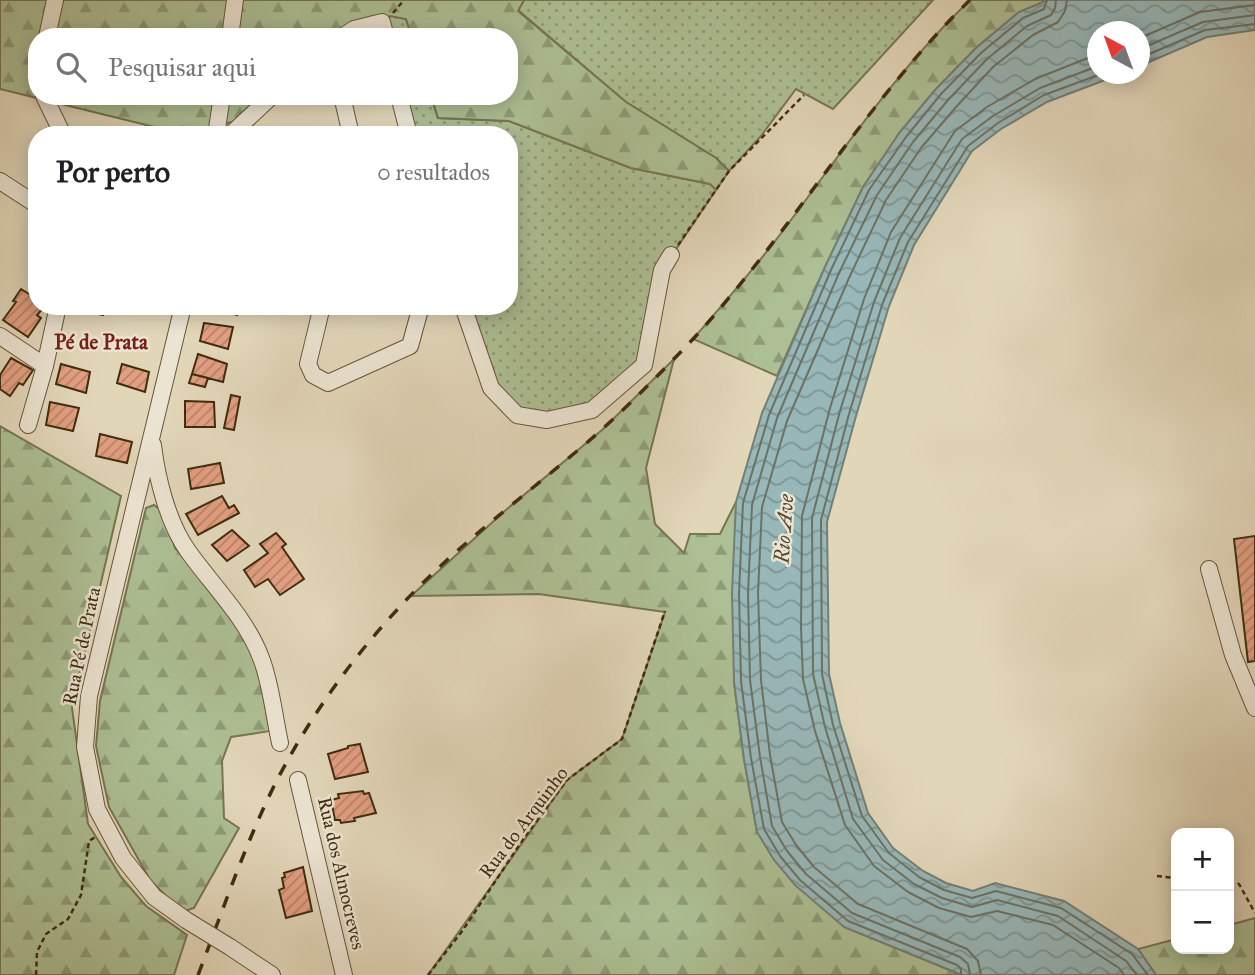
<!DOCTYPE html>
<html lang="pt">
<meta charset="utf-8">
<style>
:root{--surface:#fff;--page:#f2f2f2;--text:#202124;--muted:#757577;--line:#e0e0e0}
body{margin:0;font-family:"IM FELL Great Primer",serif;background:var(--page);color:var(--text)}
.controls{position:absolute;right:21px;bottom:21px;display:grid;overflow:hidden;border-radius:14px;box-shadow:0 4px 18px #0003}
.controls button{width:63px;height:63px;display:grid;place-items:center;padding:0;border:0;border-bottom:2px solid var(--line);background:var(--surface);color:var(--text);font:35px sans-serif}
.compass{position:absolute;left:1087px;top:21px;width:63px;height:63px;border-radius:50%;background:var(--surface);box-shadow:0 4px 18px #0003;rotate:319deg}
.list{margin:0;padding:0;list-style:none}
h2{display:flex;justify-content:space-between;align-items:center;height:91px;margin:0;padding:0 28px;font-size:30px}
h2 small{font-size:23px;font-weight:400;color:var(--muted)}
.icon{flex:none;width:38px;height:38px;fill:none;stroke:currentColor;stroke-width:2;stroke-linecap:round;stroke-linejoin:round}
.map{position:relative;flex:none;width:1255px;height:975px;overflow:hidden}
.search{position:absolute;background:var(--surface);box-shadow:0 4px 18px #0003;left:28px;top:28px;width:490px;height:77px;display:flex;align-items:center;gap:18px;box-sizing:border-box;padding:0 24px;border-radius:28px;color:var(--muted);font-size:26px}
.panel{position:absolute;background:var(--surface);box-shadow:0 4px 18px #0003;left:28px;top:126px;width:490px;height:189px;border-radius:28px}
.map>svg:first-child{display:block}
</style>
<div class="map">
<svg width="1255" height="975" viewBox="0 0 1255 975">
<defs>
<pattern id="grass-dots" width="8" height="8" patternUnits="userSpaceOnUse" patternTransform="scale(1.75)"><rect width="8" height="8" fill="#adbf94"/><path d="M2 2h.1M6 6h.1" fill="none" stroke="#8e9b77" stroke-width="1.8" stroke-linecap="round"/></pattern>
<pattern id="forest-firs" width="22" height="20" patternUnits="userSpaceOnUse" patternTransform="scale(1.75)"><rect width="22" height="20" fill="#adbf94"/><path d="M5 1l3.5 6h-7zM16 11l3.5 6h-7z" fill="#8e9b77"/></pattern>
<pattern id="water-waves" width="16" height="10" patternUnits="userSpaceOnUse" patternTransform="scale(1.75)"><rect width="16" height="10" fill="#98b7b8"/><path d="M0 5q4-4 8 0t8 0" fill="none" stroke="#7d9594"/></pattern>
<pattern id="building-hatch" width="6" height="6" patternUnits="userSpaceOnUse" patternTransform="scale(1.75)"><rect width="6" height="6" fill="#e39f81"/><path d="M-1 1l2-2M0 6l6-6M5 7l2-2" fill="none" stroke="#b98268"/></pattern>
</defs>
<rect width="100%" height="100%" fill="#e2d6b9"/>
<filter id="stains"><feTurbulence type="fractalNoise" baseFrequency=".00286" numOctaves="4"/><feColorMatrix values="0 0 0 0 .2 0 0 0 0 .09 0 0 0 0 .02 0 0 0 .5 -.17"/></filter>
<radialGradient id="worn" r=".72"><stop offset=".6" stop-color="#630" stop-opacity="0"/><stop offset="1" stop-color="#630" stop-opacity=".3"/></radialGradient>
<path fill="url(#grass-dots)" stroke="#767651" stroke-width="2" d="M524 0H933L833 109 796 89 761 136 729 171 716 158 626 102 518 10Z
M390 15 406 19 412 37H386L382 22Z
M399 96H431L438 118 509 121 631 168 710 184 716 190 662 270 644 365 592 410 518 415 491 388 463 306H509V135H409Z"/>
<path fill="url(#forest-firs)" stroke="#767651" stroke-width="2" d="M0 0H235L230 37H37V96H222L216 135H187L0 89Z
M241 0H524L518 11 626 102 716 158 729 171 716 190 710 184 631 168 509 121 438 118 431 96H509V37H412L406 19 390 16C354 47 281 37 236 37Z
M970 0H1048L1019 12 976 48 936 89 900 132 863 187 825 267 777 376 693 339C724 303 756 267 785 228 844 149 898 69 970 0Z
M228 96H272L248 118 224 124Z
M674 359 646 468 655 524 684 553 690 534H720L736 502 734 682 744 759 757 832 844 927 962 975H428L567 780 622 739 665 612 539 594 411 596 507 509 602 430Z
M0 426 121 496 72 708 88 824 121 877 146 906 187 935 174 975H0Z
M154 505 165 513 175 548 235 612 258 668 270 731 231 737 222 761 224 818 239 828 194 908 182 912 150 880 109 807 96 746 100 701 146 508Z
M1255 918V975H1156L1138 949 1176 939V949H1229V925Z"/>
<path fill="url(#water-waves)" stroke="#757f74" stroke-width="2" d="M1048 0H1255V30L1207 37 1140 66V32H1098V74H1121L1047 102 1001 129 972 151 914 245 889 306 856 416 827 522 829 674 840 723 868 813 893 848 923 871 946 883 973 891 995 883 1064 901 1138 949 1156 975H962L844 927 795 885 774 860 757 832 744 759 734 682 732 593 736 502 762 413 825 267 863 187 900 132 936 89 976 48 1019 12Z"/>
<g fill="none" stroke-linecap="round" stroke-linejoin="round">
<path stroke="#6c7263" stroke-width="2" d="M1140 38 1200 12 1255 5
M1140 49 1203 22 1255 15
M1098 54 1035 79 987 107 955 131 891 232 864 299 830 408 802 516 801 628 803 679 815 731 845 825 874 866 908 892 939 908 971 917 997 911 1053 925 1119 968 1124 975
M1140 58 1205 30 1255 24
M1098 66 1040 88 993 116 962 139 900 238 874 302 840 411 812 518 813 674 825 727 853 819 883 860 914 884 942 898 972 907 997 900 1058 916 1126 961 1137 975
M1101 74 1044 95 998 123 968 146 908 242 882 305 849 414 821 520 822 674 833 725 862 816 889 853 919 877 944 890 972 898 996 891 1061 908 1132 954 1148 975
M961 975V969L957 965 848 921 800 880 780 856 764 829 751 758 741 681 739 593 743 503 769 415 831 270 869 190 906 137 941 94 981 53 1023 18 1044 9 1047 0
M970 975 968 964 960 957 852 913 806 874 787 851 772 826 760 757 750 680 748 593 752 505 777 418 839 273 877 195 913 142 948 100 987 59 1027 26 1051 15 1055 8 1056 0
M981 975 978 961 967 949 858 904 814 867 796 845 782 822 770 755 761 680 758 593 762 507 787 421 849 278 886 200 921 148 956 107 993 67 1033 35 1058 22 1065 11 1067 0"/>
</g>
<path fill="url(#building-hatch)" stroke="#402c0e" stroke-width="2" d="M21 289 37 299V306L43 308 37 315 41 318 28 337 3 320 16 302 13 301Z
M78 306H106L103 315 78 309Z
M209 306H239L237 315Z
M204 323 233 327 228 349 200 341Z
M198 354 227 364 223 382 192 374Z
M11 358 33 370 23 385 19 383 10 396 0 389V375Z
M61 364 90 372 86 393 56 384Z
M122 364 149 372 145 392 117 383Z
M192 374 208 378 205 387 189 383Z
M231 395 240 397 234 430 224 428Z
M185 401 214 402 215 427H185Z
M50 402 79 408 73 431 46 425Z
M100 434 132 442 127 463 96 456Z
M220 463 224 483 191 489 188 469Z
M222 496 229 508 234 505 239 513 198 535 186 514Z
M232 530 249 546 227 561 212 545Z
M276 533 286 544 282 547 304 579 280 595 268 579 255 587 244 570 268 553 260 544Z
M1255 536V661L1248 662 1234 539Z
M360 744 368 772 335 779 328 754 348 748V746Z
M363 791 364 794 369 793 376 813 354 818 355 821 341 823 340 820H335L331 800 339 798 338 794Z
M303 867 312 911 286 918 279 890 284 888 282 878 285 877 284 873Z"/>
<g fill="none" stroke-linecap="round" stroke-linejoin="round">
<g stroke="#685639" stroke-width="18">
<path id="minor" d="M47 37 55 0
M230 37 235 0
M342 37 354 29 382 22 386 37
M44 96 63 135
M342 96 351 135
M399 96 409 135
M216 135 222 96
M230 135 272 96
M0 181 37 205
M183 306 89 696 85 747 97 809 123 858 154 897 186 920
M322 306 308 364 313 375 328 383 410 346 421 306
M463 306 491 388 517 415 547 420 592 410 644 365 662 270 671 255
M0 336 45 366
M28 425 45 366 58 306
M153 445C157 479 168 523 188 551 212 585 247 619 261 658 271 683 274 716 280 743
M1209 569 1233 655 1255 708
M298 780 344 975
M230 947 272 975"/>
</g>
<path stroke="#402c0e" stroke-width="2.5" stroke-dasharray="5 3.5" stroke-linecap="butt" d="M393 13 404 0
M678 245 729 171 804 95
M1157 876 1176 878
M1229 883 1239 884 1255 913
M36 975 37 952 46 934 68 919 81 895 89 841 97 836
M428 975 463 930 522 841 567 780 622 739 665 611"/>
<use href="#minor" stroke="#ece4d2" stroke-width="16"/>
<path stroke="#402c0e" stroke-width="3.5" stroke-dasharray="12 12" stroke-linecap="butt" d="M198 975C223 910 245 844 276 782 308 720 349 662 396 611 448 553 512 506 571 456 615 420 655 379 694 338 793 230 865 102 970 0"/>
<g stroke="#685639" stroke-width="18" stroke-linecap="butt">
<path id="minor-bridge" d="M186 920 230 947"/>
</g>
<use href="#minor-bridge" stroke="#ece4d2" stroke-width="16"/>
</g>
<g text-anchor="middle" stroke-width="5" stroke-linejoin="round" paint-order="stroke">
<g font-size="19" fill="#402c0e" stroke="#ece4d2">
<text transform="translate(81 646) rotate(-78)" y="7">Rua Pé de Prata</text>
<text transform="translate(523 822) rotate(-53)" y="7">Rua do Arquinho</text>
<text transform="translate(342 873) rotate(77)" y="7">Rua dos Almocreves</text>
</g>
<g font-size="21" font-weight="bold" fill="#7a1f14" stroke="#ece4d2">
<text x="101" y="349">Pé de Prata</text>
</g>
<g font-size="21" font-style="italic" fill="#524830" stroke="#ece4d2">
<text transform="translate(784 529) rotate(-86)" y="7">Rio Ave</text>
</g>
</g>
<rect width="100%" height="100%" filter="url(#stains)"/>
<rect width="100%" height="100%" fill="url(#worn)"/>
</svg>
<div class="controls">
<button>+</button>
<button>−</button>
</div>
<svg class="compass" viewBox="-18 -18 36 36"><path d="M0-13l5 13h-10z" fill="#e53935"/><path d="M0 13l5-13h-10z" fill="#757577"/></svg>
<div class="search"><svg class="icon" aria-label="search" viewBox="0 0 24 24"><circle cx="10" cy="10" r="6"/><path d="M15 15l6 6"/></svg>Pesquisar aqui</div>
<section class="panel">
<h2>Por perto<small>0 resultados</small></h2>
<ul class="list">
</ul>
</section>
</div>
